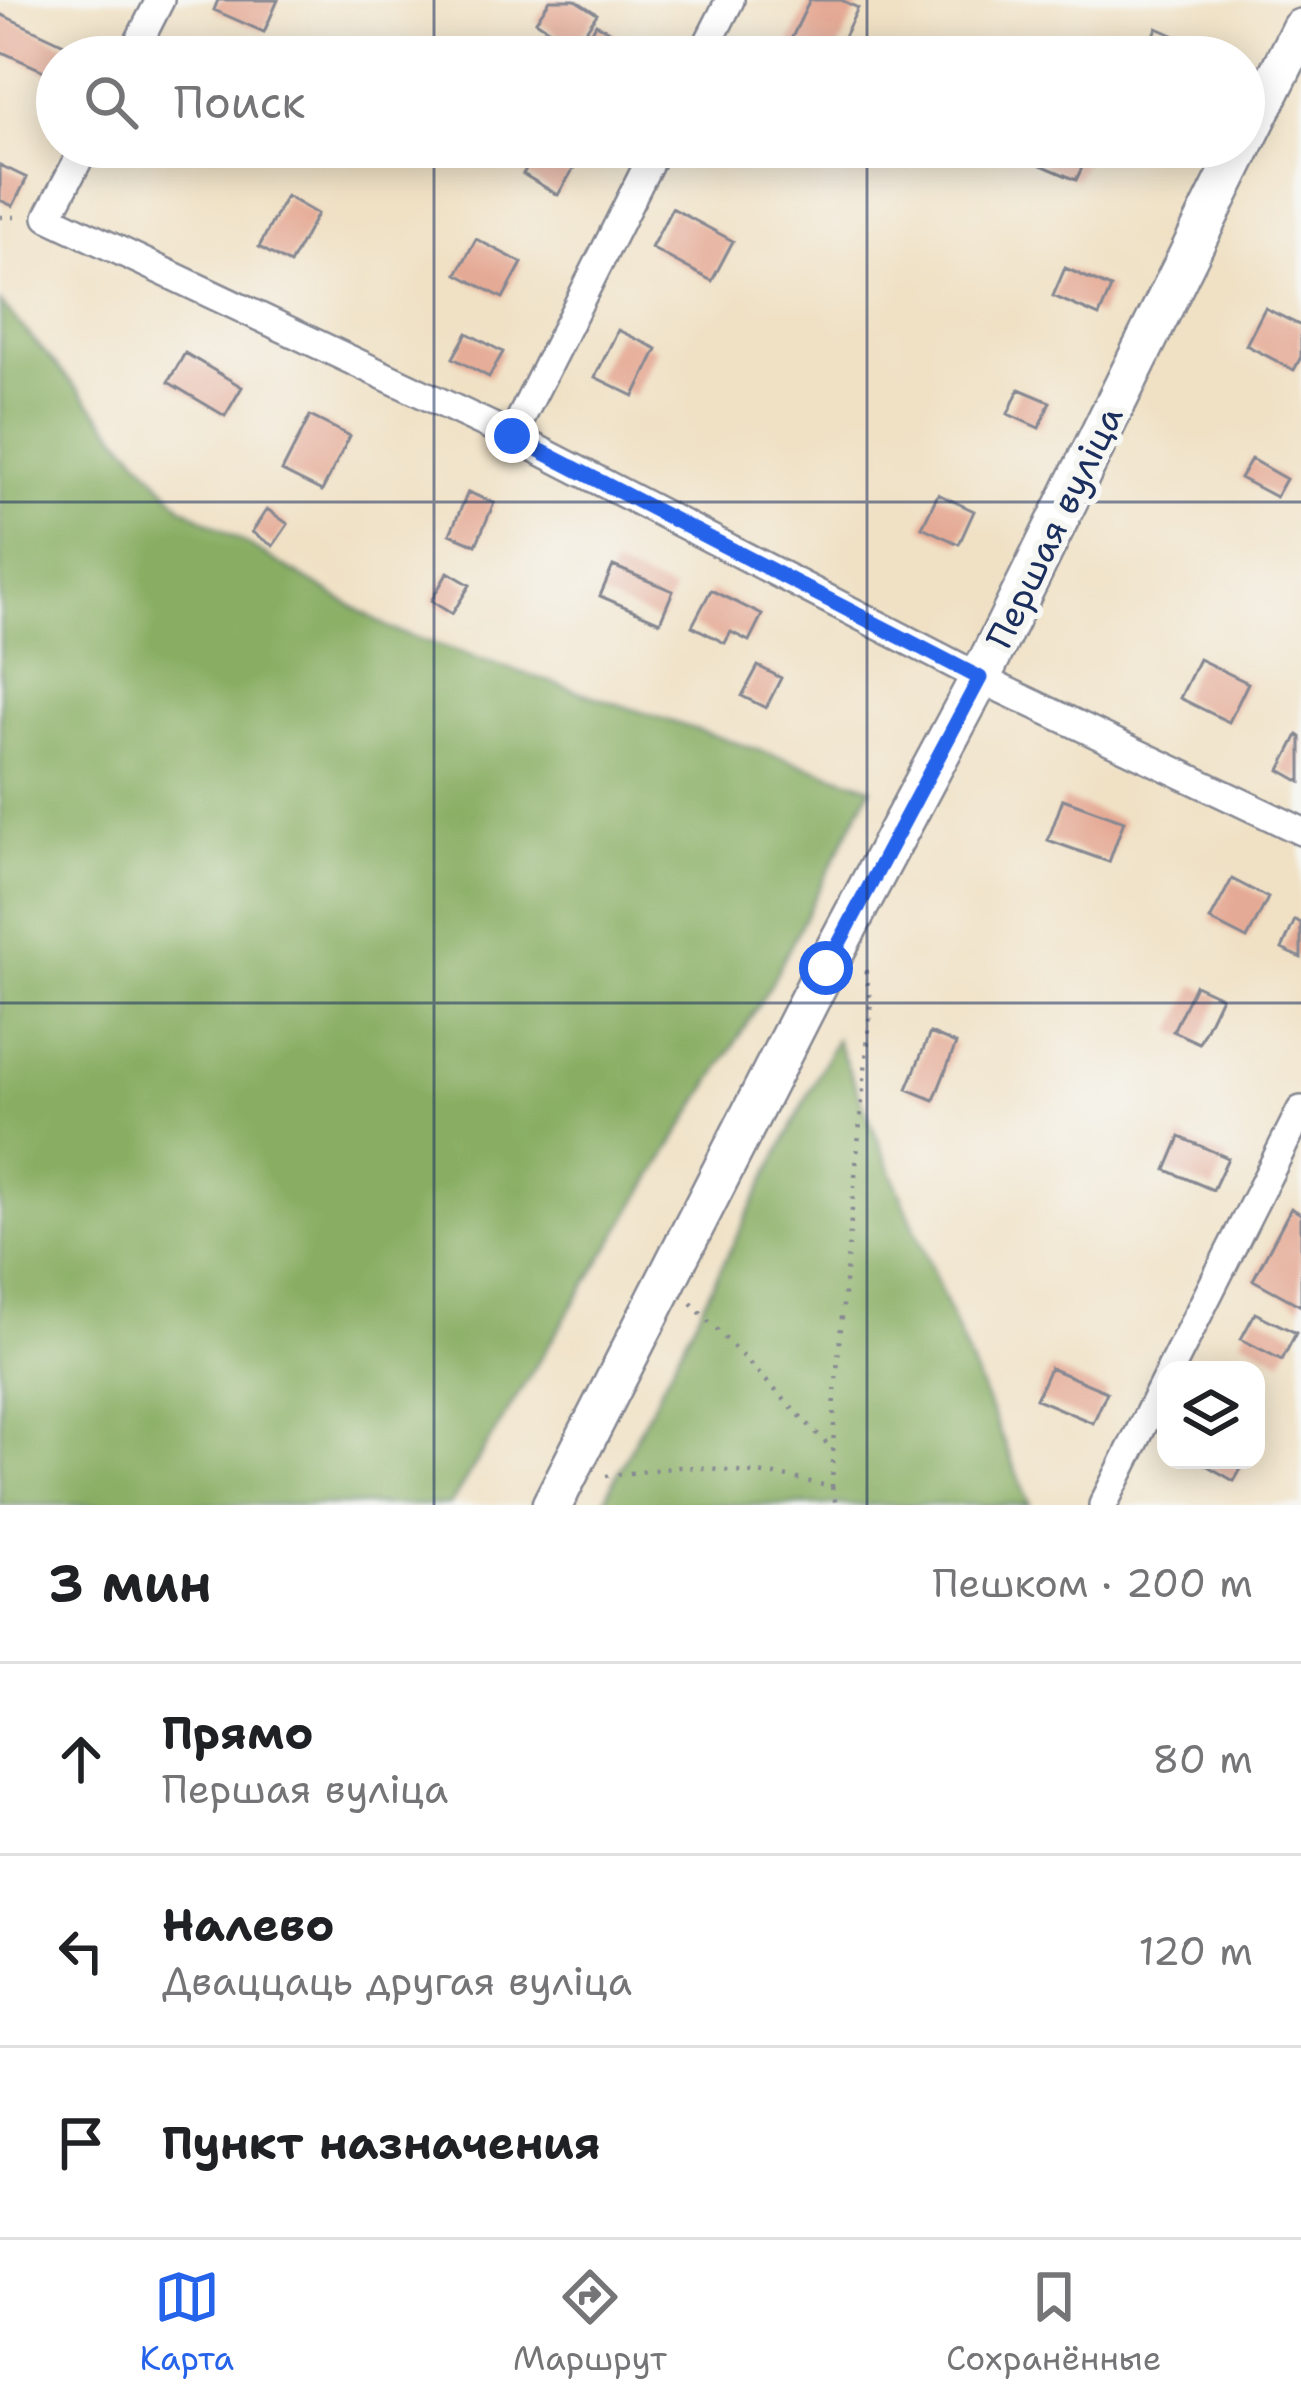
<!DOCTYPE html>
<html lang="ru">
<meta charset="utf-8">
<style>
:root{--surface:#fff;--page:#f6f6f6;--text:#202124;--muted:#757577;--line:#e0e0e0;--accent:#2563eb}
body{margin:0;font-family:"Shantell Sans",sans-serif;background:var(--page);color:var(--text)}
.controls{position:absolute;right:36px;bottom:36px;display:grid;overflow:hidden;border-radius:24px;box-shadow:0 6px 30px #0003}
.controls button{width:108px;height:108px;display:grid;place-items:center;padding:0;border:0;border-bottom:3px solid var(--line);background:var(--surface);color:var(--text);font:60px sans-serif}
.stop{position:absolute;width:36px;height:36px;margin:-27px;border:9px solid #2563eb;border-radius:50%;background:#fff}
.stop.end{background:#2563eb;border-color:#fff;box-shadow:0 3px 12px #0008}
.list{margin:0;padding:0;list-style:none}
h2{display:flex;justify-content:space-between;align-items:center;height:156px;margin:0;padding:0 48px;font-size:51px}
h2 small{font-size:39px;font-weight:400;color:var(--muted)}
.list li{display:grid;grid-template-columns:78px 1fr auto;gap:36px;align-items:center;box-sizing:border-box;height:192px;padding:0 48px;border-top:3px solid var(--line)}
.list b{display:block;font-size:45px;white-space:nowrap}
.list p{margin:0;font-size:39px;white-space:nowrap;color:var(--muted)}
.list em{font-size:39px;font-style:normal;color:var(--muted)}
.icon{flex:none;width:66px;height:66px;fill:none;stroke:currentColor;stroke-width:2;stroke-linecap:round;stroke-linejoin:round}
.map{position:relative;flex:none;width:1301px;height:1505px;overflow:hidden}
.search{position:absolute;background:var(--surface);box-shadow:0 6px 30px #0003;left:36px;right:36px;top:36px;height:132px;display:flex;align-items:center;gap:30px;box-sizing:border-box;padding:0 42px;border-radius:66px;color:var(--muted);font-size:45px}
.sheet{height:732px;background:var(--surface)}
nav{display:flex;justify-content:space-around;align-items:center;box-sizing:border-box;height:168px;border-top:3px solid var(--line);background:var(--surface);font-size:33px;color:var(--muted)}
nav a{display:grid;justify-items:center;gap:6px}
nav .on{color:var(--accent)}
.map>svg:first-child{display:block}
</style>
<div class="map">
<svg width="1301" height="1505" viewBox="0 0 1301 1505">
<rect width="100%" height="100%" fill="#f6f6f2"/>
<filter id="ink" filterUnits="userSpaceOnUse"><feTurbulence type="fractalNoise" baseFrequency=".00833" numOctaves="2"/><feDisplacementMap in="SourceGraphic" scale="24" xChannelSelector="R" yChannelSelector="G"/><feConvolveMatrix kernelMatrix="1 2 1 2 8 2 1 2 1" color-interpolation-filters="sRGB"/></filter>
<filter id="wash" filterUnits="userSpaceOnUse"><feTurbulence type="fractalNoise" baseFrequency=".004" numOctaves="4" result="noise"/><feDisplacementMap in="SourceGraphic" scale="48" xChannelSelector="R" yChannelSelector="G"/><feGaussianBlur stdDeviation="2.7" result="paint"/><feColorMatrix in="noise" values="0 0 0 0 0 0 0 0 0 0 0 0 0 0 0 0 0 1.4 0 .05"/><feComposite in="paint" operator="in"/></filter>
<g filter="url(#wash)">
<rect width="100%" height="100%" fill="#f0e1c5"/>
<path fill="#89ae64" stroke="#526e61" stroke-width="3" d="M0 302 181 506 395 631 871 787 770 986 450 1505H0Z
M836 1039 1030 1505H602Z"/>
<g id="blocks">
<path fill="#e5aa95" d="M218 0H278L264 32 214 10Z
M550 0H575L597 14 575 47 536 21Z
M810 0H841L858 8 834 57H785L783 56Z
M0 14 92 57H57V77L0 51Z
M596 24 637 46 631 57H578Z
M1157 28 1200 47 1196 57H1145Z
M539 147H586L558 195 523 174Z
M1049 147H1092L1076 180 1041 165Z
M0 165 27 178 13 206 0 200Z
M286 196 317 214 290 264 259 247Z
M672 208 733 241 712 281 651 248Z
M476 239 522 263 503 298 457 274Z
M1065 268 1111 288 1099 316 1053 296Z
M1265 308 1301 326V357L1294 370 1246 345Z
M618 330 657 349 634 396 595 377Z
M467 333 503 352 489 377 453 358Z
M185 353 242 387 225 416 168 382Z
M1019 389 1050 402 1039 428 1008 414Z
M310 416 350 436 322 491 282 471Z
M1251 459 1286 479 1276 497 1240 478Z
M468 492 494 503 476 545 450 534Z
M938 494 974 511 959 544 922 527Z
M267 509 288 524 273 546 252 532Z
M613 566 673 591 660 622 600 596Z
M448 572 470 585 452 614 431 601Z
M711 590 762 615 749 641 731 632 725 643 692 626Z
M1199 659 1248 683 1229 722 1180 698Z
M758 666 781 678 766 708 742 696Z
M1298 735 1301 737V782L1280 770Z
M1063 799 1124 821 1109 862 1048 840Z
M1232 879 1268 898 1247 939 1210 920Z
M1295 920 1301 923V958L1282 949Z
M1195 985 1221 997 1199 1043 1173 1031Z
M930 1033 956 1044 934 1100 907 1089Z
M1180 1137 1228 1158 1213 1190 1166 1170Z
M1291 1208 1301 1214V1306L1253 1280Z
M1255 1313 1296 1333 1282 1360 1241 1339Z
M1050 1368 1107 1392 1093 1423 1036 1399Z
M1197 1460H1246L1234 1481Z"/>
</g>
</g>
<g filter="url(#ink)">
<use href="#blocks" fill-opacity="0" stroke="#868892" stroke-width="3"/>
<g fill="none" stroke-linecap="round" stroke-linejoin="round">
<g stroke="#868892" stroke-width="32">
<path id="street" d="M131 57 160 0
M701 57 730 0
M85 147 48 217 512 436 1002 689 1301 831
M512 436 657 147
M1170 1370 1301 1110
M1103 1505 1166 1379"/>
</g>
<g stroke="#868892" stroke-width="44">
<path id="secondary" d="M1244 143 1301 29
M552 1505 826 967 980 678 1242 147"/>
</g>
<path stroke="#868892" stroke-width="4.5" stroke-dasharray="3 9" stroke-linecap="butt" d="M0 217H24
M691 1303 833 1450
M606 1476 679 1467 708 1468 784 1476 832 1487 836 1505
M832 1487 835 1392 871 1004 865 967"/>
<use href="#street" stroke="#fff" stroke-width="27"/>
<use href="#secondary" stroke="#fff" stroke-width="39"/>
</g>
</g>
<g fill="none" stroke-linecap="round" stroke-linejoin="round" filter="url(#ink)">
<path stroke="#2563eb" stroke-width="15" d="M512 436 980 678 826 968"/>
</g>
<path fill="none" stroke="#1b2f5e" stroke-width="3" stroke-opacity="0.55" d="M434 0V57M867 0V57M434 147V1505M867 147V1505M0 502H1301M0 1003H1301"/>
<g text-anchor="middle" stroke-width="12" stroke-linejoin="round" paint-order="stroke">
<g font-size="36" fill="#1b2f5e" stroke="#f6f6f2">
<text transform="translate(1054 527) rotate(-64)" y="13">Першая вуліца</text>
</g>
</g>
</svg>
<div class="controls">
<button><svg class="icon" aria-label="layers" viewBox="0 0 24 24"><path d="M12 4l9 5-9 5-9-5zM3 14l9 5 9-5"/></svg></button>
</div>
<div class="stop" style="left:826px;top:968px"></div>
<div class="stop end" style="left:512px;top:436px"></div>
<div class="search"><svg class="icon" aria-label="search" viewBox="0 0 24 24"><circle cx="10" cy="10" r="6"/><path d="M15 15l6 6"/></svg>Поиск</div>
</div>
<section class="sheet">
<h2>3 мин<small>Пешком · 200 m</small></h2>
<ul class="list">
<li><svg class="icon" aria-label="ahead" viewBox="0 0 24 24"><path d="M12 20V5M6 11l6-6 6 6"/></svg><div><b>Прямо</b><p>Першая вуліца</p></div><em>80 m</em></li>
<li><svg class="icon" aria-label="left" viewBox="0 0 24 24"><path d="M17 20v-9H6M10 6l-5 5 5 5"/></svg><div><b>Налево</b><p>Дваццаць другая вуліца</p></div><em>120 m</em></li>
<li><svg class="icon" aria-label="arrive" viewBox="0 0 24 24"><path d="M6 21V4h12l-3 4 3 4H6"/></svg><div><b>Пункт назначения</b></div></li>
</ul>
</section>
<nav>
<a class="on"><svg class="icon" aria-label="map" viewBox="0 0 24 24"><path d="M3 6l6-2 6 2 6-2v14l-6 2-6-2-6 2zM9 4v14M15 6v14"/></svg>Карта</a>
<a><svg class="icon" aria-label="directions" viewBox="0 0 24 24"><path d="M12 3l9 9-9 9-9-9zM9 14v-3h6M13 9l2 2-2 2"/></svg>Маршрут</a>
<a><svg class="icon" aria-label="saved" viewBox="0 0 24 24"><path d="M7 4h10v16l-5-4-5 4z"/></svg>Сохранённые</a>
</nav>
